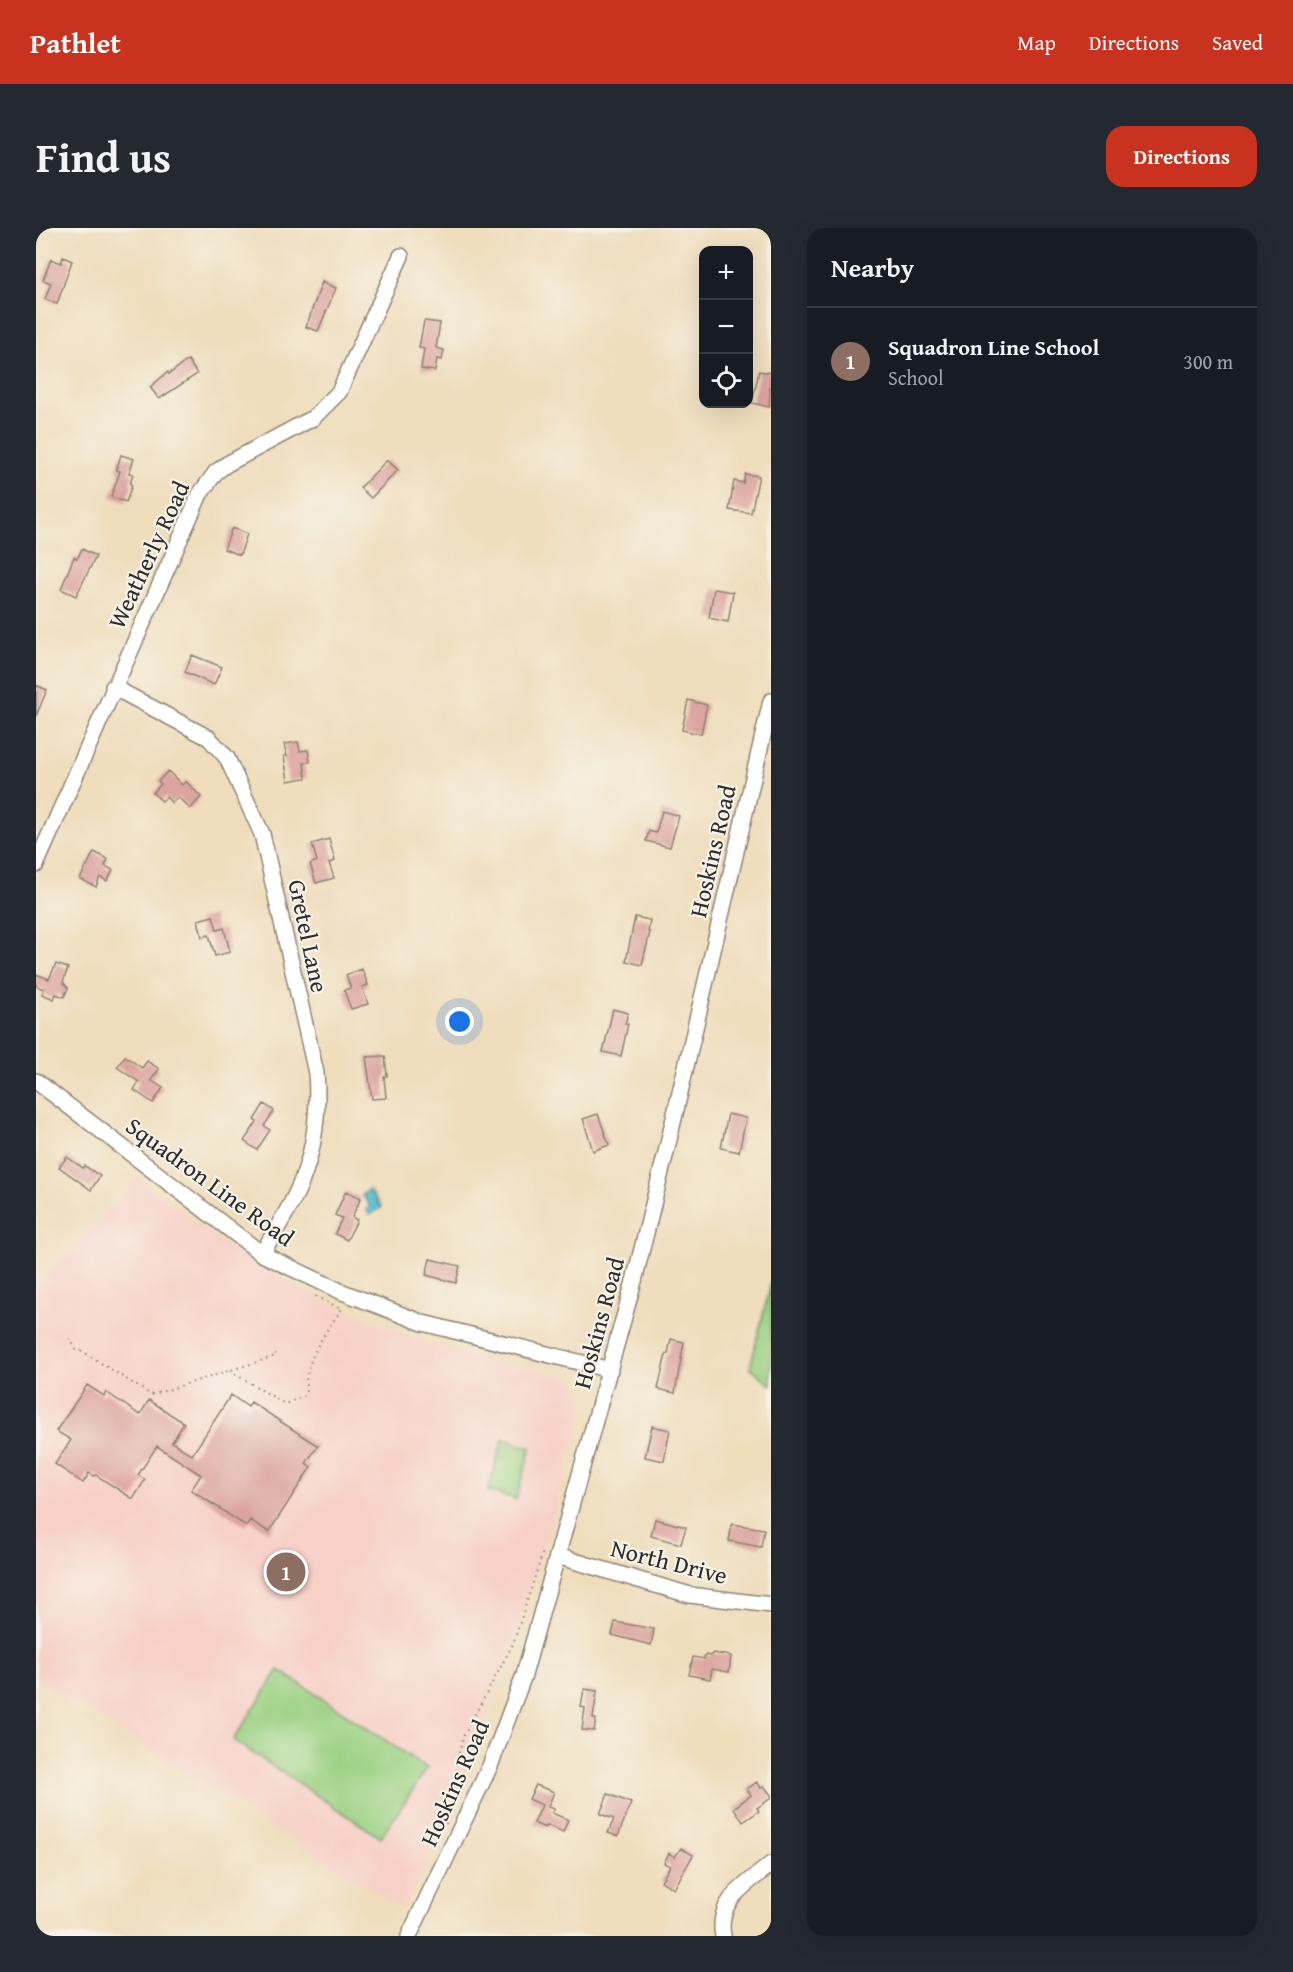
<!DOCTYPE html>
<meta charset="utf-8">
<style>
:root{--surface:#171b24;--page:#242831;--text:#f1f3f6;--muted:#9ea1a6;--line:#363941;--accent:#c8321e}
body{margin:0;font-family:"Gentium Book Plus",serif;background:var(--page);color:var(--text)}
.controls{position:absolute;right:18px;top:18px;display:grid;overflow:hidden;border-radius:12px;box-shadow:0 6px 24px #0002}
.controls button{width:54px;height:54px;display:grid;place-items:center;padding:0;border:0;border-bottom:2px solid var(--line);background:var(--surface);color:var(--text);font:30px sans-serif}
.you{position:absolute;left:424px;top:794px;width:21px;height:21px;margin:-15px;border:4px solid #fff;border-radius:50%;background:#1a73e8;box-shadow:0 0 0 9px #1a73e833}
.badge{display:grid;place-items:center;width:39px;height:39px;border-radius:50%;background:var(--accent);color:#fff;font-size:20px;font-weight:700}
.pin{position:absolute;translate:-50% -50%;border:3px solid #fff;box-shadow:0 2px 6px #0006}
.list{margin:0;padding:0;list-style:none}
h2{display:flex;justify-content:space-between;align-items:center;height:78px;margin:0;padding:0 24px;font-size:26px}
h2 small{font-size:20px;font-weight:400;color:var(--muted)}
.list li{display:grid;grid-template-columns:39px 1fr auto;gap:18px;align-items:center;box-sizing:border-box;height:108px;padding:0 24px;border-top:2px solid var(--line)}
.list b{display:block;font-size:22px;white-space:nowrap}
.list p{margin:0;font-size:20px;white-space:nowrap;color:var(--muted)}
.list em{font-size:20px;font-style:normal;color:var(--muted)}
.icon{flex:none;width:33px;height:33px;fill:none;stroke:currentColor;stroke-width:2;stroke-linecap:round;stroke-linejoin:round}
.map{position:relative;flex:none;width:735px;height:1708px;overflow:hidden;border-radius:18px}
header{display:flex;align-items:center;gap:36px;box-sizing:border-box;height:84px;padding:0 30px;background:var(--accent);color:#fff}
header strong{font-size:28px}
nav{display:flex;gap:33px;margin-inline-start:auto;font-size:21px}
.intro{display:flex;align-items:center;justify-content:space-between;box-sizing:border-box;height:144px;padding:0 36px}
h1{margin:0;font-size:42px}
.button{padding:15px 27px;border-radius:18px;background:var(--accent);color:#fff;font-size:21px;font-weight:700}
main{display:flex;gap:36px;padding:0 36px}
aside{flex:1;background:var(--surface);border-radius:18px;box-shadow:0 6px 24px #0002}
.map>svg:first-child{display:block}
</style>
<header>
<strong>Pathlet</strong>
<nav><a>Map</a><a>Directions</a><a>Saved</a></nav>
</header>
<div class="intro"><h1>Find us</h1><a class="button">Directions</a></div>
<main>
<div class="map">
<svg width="735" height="1708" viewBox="0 0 735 1708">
<rect width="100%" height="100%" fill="#f7f3e8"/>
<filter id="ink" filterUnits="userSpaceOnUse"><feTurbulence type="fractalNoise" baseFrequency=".0167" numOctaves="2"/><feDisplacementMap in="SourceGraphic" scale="12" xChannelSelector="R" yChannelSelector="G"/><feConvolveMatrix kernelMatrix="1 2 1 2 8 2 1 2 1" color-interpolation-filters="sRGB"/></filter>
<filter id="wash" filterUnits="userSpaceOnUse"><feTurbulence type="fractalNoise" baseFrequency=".008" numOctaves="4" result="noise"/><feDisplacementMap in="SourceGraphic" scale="24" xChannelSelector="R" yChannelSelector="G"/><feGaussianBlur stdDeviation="1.35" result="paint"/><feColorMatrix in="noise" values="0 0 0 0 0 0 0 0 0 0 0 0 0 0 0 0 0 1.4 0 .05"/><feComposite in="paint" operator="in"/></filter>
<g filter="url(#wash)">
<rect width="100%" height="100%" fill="#efddbc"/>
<path fill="#f7d1c8" d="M101 950 193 1019 243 1049 296 1076 350 1100 406 1119 463 1135 531 1148 544 1160 547 1169V1179L515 1298 486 1389 437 1523 401 1611 368 1681 0 1450V1059Z"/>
<path fill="#9cd284" stroke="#647e58" stroke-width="1.5" d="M735 1055V1157L714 1139Z
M467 1211 495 1220 480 1271 452 1263Z
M243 1442 391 1540 345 1610 197 1512Z"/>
<path fill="#50bccc" stroke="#3e747c" stroke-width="1.5" d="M333 962 346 979 334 987 330 982 334 978 326 967Z"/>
<g id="blocks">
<path fill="#dca49f" d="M27 29 36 33 21 76 9 71 15 55 7 52 15 31 25 35Z
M286 54 300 60 282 103 270 99Z
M388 93 404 95 400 120 408 122 406 132 401 131 399 143 385 141 388 121 383 120Z
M152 132 161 146 123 171 114 159 132 144 133 146Z
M723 143 735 145 733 179 716 175Z
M85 227 98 231 93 245 97 246 94 256 96 257 90 274 75 269 84 243 80 242Z
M351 232 362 242 335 270 324 260Z
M709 246 723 248 715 285 693 282 698 253 707 255Z
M196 300 211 306 204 327 188 321Z
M46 321 60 328 40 368 25 361 38 329 41 331Z
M678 361 697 364 692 394 673 390Z
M156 427 186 439 178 457 149 444Z
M0 457 11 462 0 488Z
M652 472 671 477 665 506 646 502Z
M262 514 264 523 272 522 274 534 268 535 270 550 252 553 248 528H251L248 516Z
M132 543 146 557 150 553 165 569 154 581 142 569 136 575 130 569 126 573 117 565 125 556 122 553Z
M626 583 643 588 634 619 610 613 613 603 620 605Z
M293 611 299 633 293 635 298 650 280 655 274 636 281 633 276 616Z
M58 624 72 631 69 638 77 642 71 653 64 649 60 659 44 651Z
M177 688 181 702 188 700 194 724 179 728 173 707 166 709 162 692Z
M599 689 614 692 612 704H614L606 737 590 733Z
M20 736 32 740 27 754 32 760 28 769 20 766 18 771 6 766 8 761 0 758V746L13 751Z
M326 741 332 757 326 759 332 776 315 781 308 762 315 760 310 747Z
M577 781 592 785 589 796H592L585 828 567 824Z
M89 828 106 840 111 833 123 841 115 852 127 860 117 875 98 862 103 854 81 839Z
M349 828 351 848 348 849 350 870 336 871 330 829Z
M228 876 238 883 228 898 234 902 221 922 208 913 221 894 218 892Z
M562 886 573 917 557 923 547 891Z
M692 886 710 890 703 924 685 920Z
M31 929 47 940 49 938 64 948 55 962 23 939Z
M310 963 325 970 316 989 321 992 311 1012 299 1006 306 990 299 987Z
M394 1031 424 1038 420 1055 390 1047Z
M635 1111 648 1114 639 1165 622 1161 630 1126H632Z
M51 1157 68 1168 70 1164 104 1187 113 1172 148 1195 136 1214 156 1227 195 1167 212 1179 215 1174 282 1218 270 1235 275 1239 233 1304 214 1292 210 1298 155 1262 165 1247 121 1218 102 1247 109 1252 97 1271 60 1247 58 1248 53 1245 47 1255 19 1236 35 1212 20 1203Z
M616 1198 634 1202 628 1233 609 1229Z
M619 1291 650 1299 645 1316 615 1308Z
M696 1296 728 1301 725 1319 693 1313Z
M579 1394 618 1401 615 1417 576 1407Z
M677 1425 695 1428 693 1444 676 1441 674 1451 653 1447 657 1429 668 1431 669 1427 674 1428Z
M548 1461 561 1463 557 1491H560L558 1503 546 1502 549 1480 545 1479Z
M721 1554 725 1560 728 1558 735 1567V1570L721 1580 723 1583 707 1594 698 1580 715 1567 711 1561Z
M500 1557 518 1564 512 1579 518 1581 516 1585 532 1592 527 1604 511 1597 509 1600 498 1595 506 1577 493 1571Z
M572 1566 595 1575 582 1608 572 1605 578 1591 564 1586Z
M645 1620 657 1627 638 1661 625 1653 634 1638 628 1635 633 1625 639 1629Z"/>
</g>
</g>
<g filter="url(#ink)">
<use href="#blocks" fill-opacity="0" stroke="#8d8474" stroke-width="1.5"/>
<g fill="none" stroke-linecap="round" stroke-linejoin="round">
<g stroke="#8d8474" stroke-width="18">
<path id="minor" d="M77 459 173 510 191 530 226 606 280 845C283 883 279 921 264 957 254 981 238 1004 226 1026
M0 637 164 266 180 244 191 236 277 190 303 164 365 28
M0 853 226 1026 304 1063 387 1095 574 1142
M521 1328 654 1367 735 1377
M373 1708 454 1538 488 1447 598 1053 632 916 735 473
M687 1708C680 1671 711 1657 735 1636"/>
</g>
<path stroke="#8d8474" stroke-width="2" stroke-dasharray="1.5 4.5" stroke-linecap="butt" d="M34 1110 40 1122 46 1123 115 1167 240 1128 237 1121
M194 1143 249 1176 270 1167C267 1135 287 1107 306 1081L279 1068
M410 1596 419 1557 422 1529 428 1507 477 1416 507 1324"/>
<use href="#minor" stroke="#fff" stroke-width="15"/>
</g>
</g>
<g text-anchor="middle" stroke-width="4.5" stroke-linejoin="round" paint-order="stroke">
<g font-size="24" fill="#2b2b2b" stroke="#f7f3e8">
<text transform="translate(113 327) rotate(-65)" y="8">Weatherly Road</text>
<text transform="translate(677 623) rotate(-77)" y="8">Hoskins Road</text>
<text transform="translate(272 708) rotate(78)" y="8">Gretel Lane</text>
<text transform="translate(174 954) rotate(36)" y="8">Squadron Line Road</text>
<text transform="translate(563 1095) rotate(-75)" y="8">Hoskins Road</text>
<text transform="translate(633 1334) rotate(14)" y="8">North Drive</text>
<text transform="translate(419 1555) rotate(-66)" y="8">Hoskins Road</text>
</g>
</g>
</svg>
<div class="controls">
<button>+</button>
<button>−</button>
<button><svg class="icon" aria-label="locate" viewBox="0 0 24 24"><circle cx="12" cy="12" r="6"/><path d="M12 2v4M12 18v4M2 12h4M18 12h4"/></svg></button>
</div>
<div class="you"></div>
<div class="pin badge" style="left:250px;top:1344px;background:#8d6e63">1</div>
</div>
<aside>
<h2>Nearby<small></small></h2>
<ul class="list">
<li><span class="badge" style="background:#8d6e63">1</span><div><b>Squadron Line School</b><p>School</p></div><em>300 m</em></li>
</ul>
</aside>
</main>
